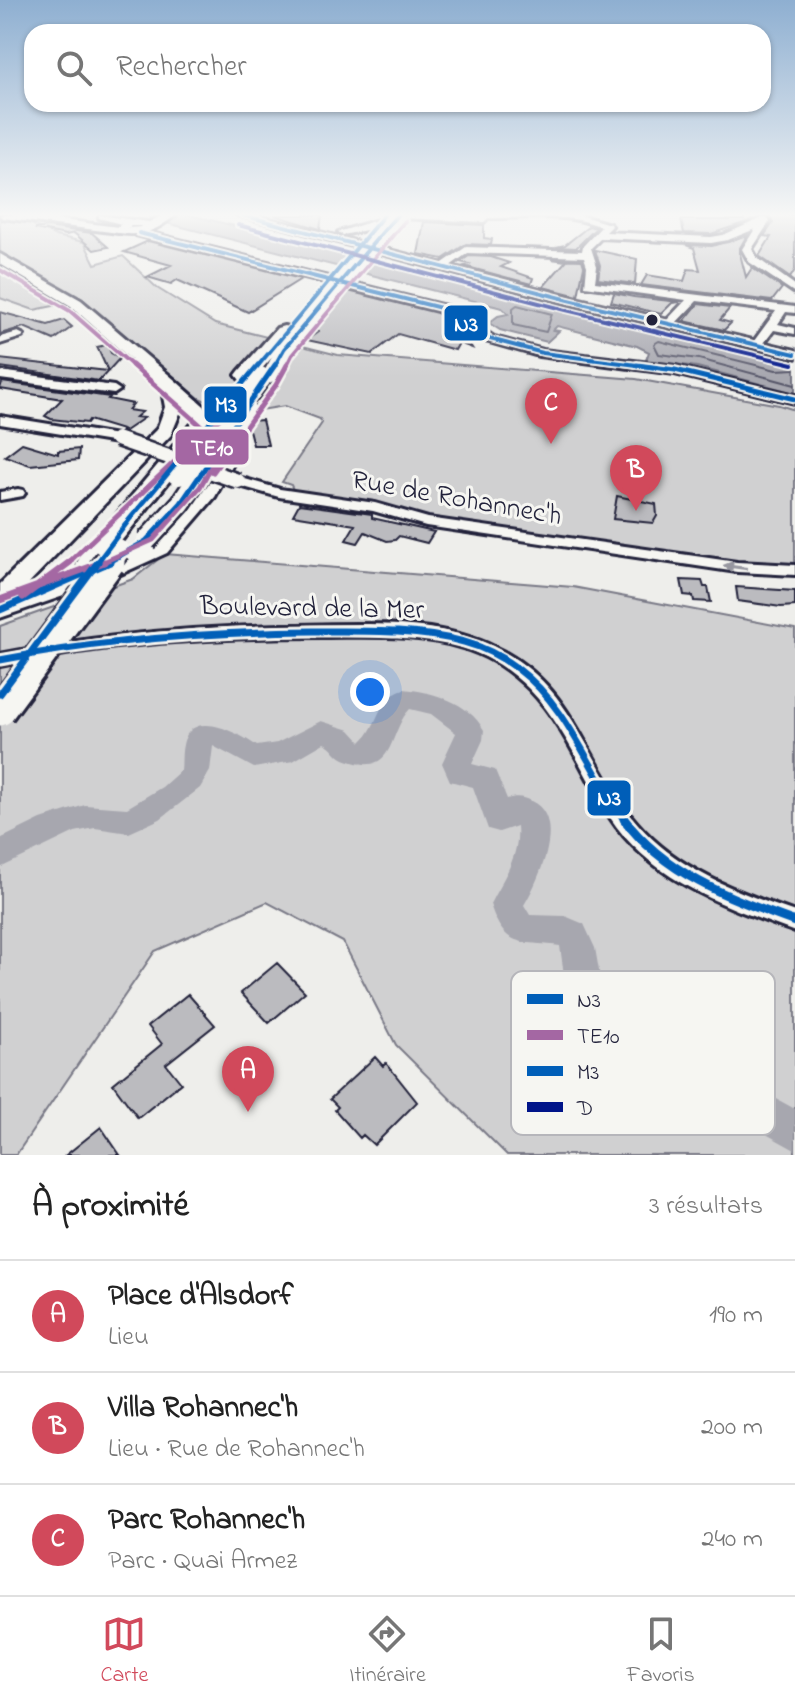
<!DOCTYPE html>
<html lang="fr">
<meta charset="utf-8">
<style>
:root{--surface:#fff;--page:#f6f6f6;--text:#222;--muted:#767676;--line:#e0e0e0;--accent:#d1495b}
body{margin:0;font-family:"Indie Flower",sans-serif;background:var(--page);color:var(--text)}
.you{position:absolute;left:370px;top:692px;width:28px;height:28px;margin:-20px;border:6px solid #fff;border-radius:50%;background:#1a73e8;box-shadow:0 0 0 12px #1a73e833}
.badge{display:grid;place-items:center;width:52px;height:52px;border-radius:50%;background:var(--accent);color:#fff;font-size:26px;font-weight:700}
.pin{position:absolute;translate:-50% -66px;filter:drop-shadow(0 2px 4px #0008)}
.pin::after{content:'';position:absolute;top:42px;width:28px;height:24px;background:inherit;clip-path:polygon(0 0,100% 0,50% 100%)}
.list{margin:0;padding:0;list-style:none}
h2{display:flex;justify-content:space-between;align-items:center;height:104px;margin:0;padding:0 32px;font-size:34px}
h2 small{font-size:26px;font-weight:400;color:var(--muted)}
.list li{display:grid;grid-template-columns:52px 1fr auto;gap:24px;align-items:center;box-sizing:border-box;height:112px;padding:0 32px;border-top:2px solid var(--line)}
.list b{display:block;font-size:30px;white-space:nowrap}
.list p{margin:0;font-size:26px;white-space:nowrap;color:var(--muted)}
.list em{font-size:26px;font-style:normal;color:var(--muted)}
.icon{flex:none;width:44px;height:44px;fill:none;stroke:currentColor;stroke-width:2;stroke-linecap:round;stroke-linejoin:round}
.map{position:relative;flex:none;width:795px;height:1155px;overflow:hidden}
.search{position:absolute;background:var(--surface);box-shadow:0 2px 6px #0004;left:24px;right:24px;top:24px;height:88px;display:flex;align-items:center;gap:20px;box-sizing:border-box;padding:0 28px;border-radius:24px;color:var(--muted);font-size:30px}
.sheet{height:440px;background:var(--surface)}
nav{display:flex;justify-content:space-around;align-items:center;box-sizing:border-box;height:112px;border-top:2px solid var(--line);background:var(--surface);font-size:22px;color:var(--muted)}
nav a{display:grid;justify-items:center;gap:4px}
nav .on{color:var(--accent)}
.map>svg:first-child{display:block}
</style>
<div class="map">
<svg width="795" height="1155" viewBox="0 0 795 1155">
<rect width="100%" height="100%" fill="#eeeeeb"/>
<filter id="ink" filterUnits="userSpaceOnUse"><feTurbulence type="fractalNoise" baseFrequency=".0125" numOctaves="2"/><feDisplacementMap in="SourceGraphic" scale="16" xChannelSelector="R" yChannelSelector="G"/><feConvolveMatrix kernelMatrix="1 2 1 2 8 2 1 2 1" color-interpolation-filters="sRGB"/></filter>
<g filter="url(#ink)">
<path fill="#d0d0d1" stroke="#797986" stroke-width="2" d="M0 215H59L63 218 36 217 31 224 56 236 84 242 95 264 123 256 157 288 215 324 338 355 636 379 779 405 795 410V567H758L434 520 372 502 294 492 291 485 282 482 322 423 320 419 285 406 236 414 199 398 111 324 63 304 34 310 0 298Z
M165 554 573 587 795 629V1155H507L396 1045 343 942 267 902 155 951 16 1155H0V626L133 579Z"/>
<path fill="#a7a7af" stroke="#727281" stroke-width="2" d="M148 215H190L629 322 628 326 778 362 783 359 795 362V393L697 367 646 360 649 352 637 346 557 326 553 330 559 331 547 342 500 330 489 323 498 316 508 314 502 308 150 219Z"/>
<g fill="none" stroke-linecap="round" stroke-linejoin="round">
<path stroke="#575769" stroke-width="2" d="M517 305 552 314 546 332 513 325V308Z
M795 369 776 370 659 341 654 344 659 354 699 359 795 385"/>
<path fill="#a7a7af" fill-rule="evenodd" d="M404 689C434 692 468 702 484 730L483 740 472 764 495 770 507 799C516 796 523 797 531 801 568 818 538 882 524 905L530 915 565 916 584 924 595 948 602 988 669 1040 795 1109V1150L643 1066 572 1009 567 997 560 946C521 941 504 949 490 904 503 878 520 857 517 826L499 832 488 829 473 787 450 781 442 763 456 733 431 714 410 709C387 732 397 780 344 759 335 755 333 746 324 743L293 761 254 768 213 746 210 771 200 788 160 819 129 833 95 828 75 832 0 868V839L41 819 85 805 127 808 162 787 181 770C182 762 181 753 183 745 191 706 240 734 257 746L277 743 321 721 350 730 361 742C380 726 376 697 404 689Z"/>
</g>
<path fill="#bbbbbf" stroke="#22223b" stroke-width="2" d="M274 215H322L320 229Z
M744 215H795V270L790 278 759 256 771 237 764 236 773 223 768 215 711 234 684 233 681 220H744Z
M424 222 484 225V238L492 239 491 245 466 244 443 259 418 254Z
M589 226 596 228 576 248 556 247 565 245Z
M47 227 92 233 108 247 94 250 74 233 66 235 35 229Z
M747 235 739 250 746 277 752 268 782 288 772 301 641 285 647 275 684 281 688 269 700 270 694 248 686 245 712 246Z
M148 241 301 279 248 312 177 280 171 284 147 277 171 265 124 252Z
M595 250 637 259 635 284 598 279 600 265Z
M469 256 491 257 509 263 501 267 533 278 531 284 464 266 469 264 460 262Z
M551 259 582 260 584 266 578 296 543 287 566 261Z
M348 291 437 313 460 330 472 348 459 343 455 350 398 334 372 354 307 340 318 332 314 331Z
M614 293 634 297 680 302 672 303 661 314 611 302Z
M698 304 730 308 720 320 731 323 724 330 684 321Z
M0 312 48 325 64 320 72 327 54 340 24 327 0 334Z
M107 345 111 353 120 358 99 381 0 367V359L108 371 97 347Z
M2 382 110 397 108 399 133 404 128 410 142 412 136 417 144 418 125 431 89 420 87 423 51 419 45 416 62 399 0 389Z
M262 420 268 445H253L248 426 251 421Z
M22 443 58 454V451L79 449 78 460 30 465 5 456Z
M617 496 656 504 657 516 653 523 613 519Z
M299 504 372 514V518L434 532 427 543 399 536 395 540 387 541 365 532 358 543 346 540 355 525 293 515Z
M681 580 702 581 704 587H708L711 602 694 601 693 596 684 595Z
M736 587 795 591V606L781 607 738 601Z
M277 963 305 992 269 1023 241 993Z
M188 994 215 1025 166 1064 181 1083 138 1118 113 1084 162 1044 148 1026Z
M375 1057 383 1066 386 1063 417 1102 374 1145 363 1135 360 1138 335 1110 338 1107 330 1099Z
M101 1127 120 1155H66Z"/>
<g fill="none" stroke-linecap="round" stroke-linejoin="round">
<g stroke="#22223b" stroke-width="6">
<path id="minor" d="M0 215H22L119 227 124 230 119 233 2 218Z
M393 215H579L610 224 612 226 606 232 711 237 723 235 762 218H768L770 221 752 249 757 258 795 285V293L749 262 742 249 755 229 728 240 711 243 601 238 591 248 597 266 595 282 795 307V313L786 312 778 324 795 328V334L774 330 761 347H753L751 345 776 311 697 301 674 325H666V321L686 300 585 286 587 266 584 257 468 253 446 269 437 267 466 247 582 251 583 246 601 227C568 212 524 218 488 218L484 222 402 218 380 227 343 235 338 232Z
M139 230 449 307 494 337 543 350 675 366 795 395V403L675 374 539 356 486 341 441 311 136 235 134 233Z
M18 332 24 335 22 337 0 344V337Z
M0 371 114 386 120 390 114 394 0 379Z
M0 416 117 435 124 439 117 443 0 424Z
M238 477 280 489 375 503 428 518 737 562 795 565V575L737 572 426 526 373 511 279 497 233 484 231 481Z
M18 489 23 490 25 493 23 496 0 500V492Z
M283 625C350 625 426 617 488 644 576 682 582 760 638 824 678 870 738 892 795 912V932C725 906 651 881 609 816 582 773 565 726 529 689 511 671 487 655 463 648 418 634 370 637 324 637 215 637 108 643 0 666V654C94 635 187 627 283 625Z"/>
</g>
<g stroke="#22223b" stroke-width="6">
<path id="tertiary" d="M99 215 149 222 163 215H176C156 231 141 238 115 232L114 230 121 224 99 218ZM131 226H140L141 227 128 228Z
M237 215H254L571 297 795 350V358L565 303Z"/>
</g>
<g stroke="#22223b" stroke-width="6">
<path id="secondary" d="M0 254 81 300 175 380 221 421 232 441 235 460 215 497 167 553 101 583 0 618V603L85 573 151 543 178 518 199 491 217 460 214 441 207 428 183 406 171 435 25 587 0 602V584L157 429 165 407 161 386 71 306 0 264Z
M284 344 292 349 276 379 268 384 262 383 260 379 278 346Z"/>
</g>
<g stroke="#22223b" stroke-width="6">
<path id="trunk" d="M284 326 291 328 293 332 291 336 253 379H239L236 375 239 371 277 328Z
M204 418 215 424 98 570H80L76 564 80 558 196 419Z"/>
</g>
<use href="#minor" fill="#f6f6f2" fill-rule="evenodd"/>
<use href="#tertiary" fill="#f6f6f2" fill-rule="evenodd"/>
<use href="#secondary" fill="#f6f6f2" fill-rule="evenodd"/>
<use href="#trunk" fill="#f6f6f2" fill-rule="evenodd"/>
<g stroke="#22223b" stroke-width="19" stroke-linecap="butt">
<path id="minor-bridge" d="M117 439 238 481"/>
</g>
<g stroke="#22223b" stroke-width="24" stroke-linecap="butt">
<path id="secondary-bridge" d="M146 541 181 503 245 408"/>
</g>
<g stroke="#22223b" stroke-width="21" stroke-linecap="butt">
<path id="trunk-bridge-far2" d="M284 349 397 215"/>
</g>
<g stroke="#22223b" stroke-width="27" stroke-linecap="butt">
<path id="trunk-bridge-far1" d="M178 474 260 378
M108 564 118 551"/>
</g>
<g stroke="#22223b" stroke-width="35" stroke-linecap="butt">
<path id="trunk-bridge" d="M0 711 110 562"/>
</g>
<use href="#minor-bridge" stroke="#f6f6f2" stroke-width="14"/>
<use href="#secondary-bridge" stroke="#f6f6f2" stroke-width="19"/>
<use href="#trunk-bridge-far2" stroke="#f6f6f2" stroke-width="17"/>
<use href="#trunk-bridge-far1" stroke="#f6f6f2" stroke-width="22"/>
<use href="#trunk-bridge" stroke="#f6f6f2" stroke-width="29"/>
<g stroke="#f6f6f2" stroke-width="8">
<path id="bus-1-far3" d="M242 215 569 300 795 354
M139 233 445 309 490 339 543 353 653 367
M274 367 284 349 397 215"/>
</g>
<g stroke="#f6f6f2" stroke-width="10">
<path id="bus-1-far2" d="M637 365 675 370 795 399
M105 564 146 541 181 503 275 365"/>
</g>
<g stroke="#f6f6f2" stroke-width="13">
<path id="bus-1-far1" d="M0 610 110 562
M0 660C104 640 208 632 313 631 363 631 415 629 464 642 483 647 502 657 518 669 569 707 589 771 625 821"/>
</g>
<g stroke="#f6f6f2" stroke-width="15">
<path id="bus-1" d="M624 819C665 875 733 899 795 922"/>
</g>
<g stroke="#f6f6f2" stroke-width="8">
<path id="bus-2-far2" d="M0 270 70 311 134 367
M286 367 292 355 405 221"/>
</g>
<g stroke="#f6f6f2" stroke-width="10">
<path id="bus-2-far1" d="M213 472 276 385 287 365
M67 564 231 408
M99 564 153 540 200 487 216 458 207 431 132 365"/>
</g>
<g stroke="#f6f6f2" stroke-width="13">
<path id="bus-2" d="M23 597 70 562
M0 600 104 562"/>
</g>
<g stroke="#f6f6f2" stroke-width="8">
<path id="bus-3-far2" d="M257 367 384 215"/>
</g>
<g stroke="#f6f6f2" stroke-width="10">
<path id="bus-3-far1" d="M96 564 129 520 258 365"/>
</g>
<g stroke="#f6f6f2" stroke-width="13">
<path id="bus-3" d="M0 694 98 562"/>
</g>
<g stroke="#f6f6f2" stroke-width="8">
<path id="bus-4" d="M238 225 566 310 793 364"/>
</g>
<use href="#bus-1-far3" stroke="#005eb8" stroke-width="4"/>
<use href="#bus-1-far2" stroke="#005eb8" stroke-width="5"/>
<use href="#bus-1-far1" stroke="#005eb8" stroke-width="7"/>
<use href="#bus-1" stroke="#005eb8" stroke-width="9"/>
<use href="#bus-2-far2" stroke="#a467a3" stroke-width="4"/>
<use href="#bus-2-far1" stroke="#a467a3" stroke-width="5"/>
<use href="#bus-2" stroke="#a467a3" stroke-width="7"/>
<use href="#bus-3-far2" stroke="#005eb8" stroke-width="4"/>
<use href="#bus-3-far1" stroke="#005eb8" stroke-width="5"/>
<use href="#bus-3" stroke="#005eb8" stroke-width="7"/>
<use href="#bus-4" stroke="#001489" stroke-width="4"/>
</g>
<defs><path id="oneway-solid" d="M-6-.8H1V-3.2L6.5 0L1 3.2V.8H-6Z" transform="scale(2)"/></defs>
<use fill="#9797a0" href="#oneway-solid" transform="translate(735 567) rotate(-172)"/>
</g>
<linearGradient id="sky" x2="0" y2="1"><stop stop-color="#8eafd1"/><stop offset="0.57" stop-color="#f7f7f6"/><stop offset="1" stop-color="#f7f7f6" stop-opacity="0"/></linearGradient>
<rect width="795" height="377" fill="url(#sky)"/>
<circle fill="#22223b" stroke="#f6f6f2" stroke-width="3" cx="652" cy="320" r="7"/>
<g text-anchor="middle" stroke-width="6" stroke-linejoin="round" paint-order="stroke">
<g font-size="28" fill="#22223b" stroke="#f6f6f2">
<text transform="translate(457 496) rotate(10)" y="10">Rue de Rohannec'h</text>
<text transform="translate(312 606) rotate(1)" y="10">Boulevard de la Mer</text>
</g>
</g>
<rect x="511" y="971" width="264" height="164" rx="12" fill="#f6f6f2" stroke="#b6b6bb" stroke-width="2"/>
<rect x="527" y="994" width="36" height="10" fill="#005eb8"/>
<rect x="527" y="1030" width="36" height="10" fill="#a467a3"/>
<rect x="527" y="1066" width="36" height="10" fill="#005eb8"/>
<rect x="527" y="1102" width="36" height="10" fill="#001489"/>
<g font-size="22" fill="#22223b">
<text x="577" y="1007">N3</text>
<text x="577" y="1043">TE10</text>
<text x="577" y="1079">M3</text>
<text x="577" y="1115">D</text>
</g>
<g stroke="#f6f6f2" stroke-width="3">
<rect x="443" y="304" width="46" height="38" rx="8" fill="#005eb8"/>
<rect x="203" y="385" width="45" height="39" rx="8" fill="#005eb8"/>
<rect x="174" y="428" width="76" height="38" rx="8" fill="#a467a3"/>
<rect x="586" y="779" width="46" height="38" rx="8" fill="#005eb8"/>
</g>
<g font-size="22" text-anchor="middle" font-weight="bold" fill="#fff">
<text x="466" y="331">N3</text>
<text x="226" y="412">M3</text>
<text x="212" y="455">TE10</text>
<text x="609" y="805">N3</text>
</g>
</svg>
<div class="you"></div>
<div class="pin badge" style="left:248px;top:1112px">A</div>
<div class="pin badge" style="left:636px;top:511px">B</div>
<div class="pin badge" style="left:551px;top:444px">C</div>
<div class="search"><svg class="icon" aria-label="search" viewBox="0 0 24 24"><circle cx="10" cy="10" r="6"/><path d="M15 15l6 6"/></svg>Rechercher</div>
</div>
<section class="sheet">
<h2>À proximité<small>3 résultats</small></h2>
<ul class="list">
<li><span class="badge">A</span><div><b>Place d'Alsdorf</b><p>Lieu</p></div><em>190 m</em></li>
<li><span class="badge">B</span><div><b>Villa Rohannec'h</b><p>Lieu · Rue de Rohannec'h</p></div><em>200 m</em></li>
<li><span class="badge">C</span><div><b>Parc Rohannec'h</b><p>Parc · Quai Armez</p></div><em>240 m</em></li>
</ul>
</section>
<nav>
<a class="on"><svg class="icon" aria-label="map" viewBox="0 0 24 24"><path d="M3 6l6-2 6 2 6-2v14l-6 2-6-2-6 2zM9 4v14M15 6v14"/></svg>Carte</a>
<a><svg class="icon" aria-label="directions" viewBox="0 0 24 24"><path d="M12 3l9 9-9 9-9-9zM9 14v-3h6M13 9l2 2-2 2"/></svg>Itinéraire</a>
<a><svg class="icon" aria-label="saved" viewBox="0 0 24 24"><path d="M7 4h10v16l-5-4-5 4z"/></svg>Favoris</a>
</nav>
